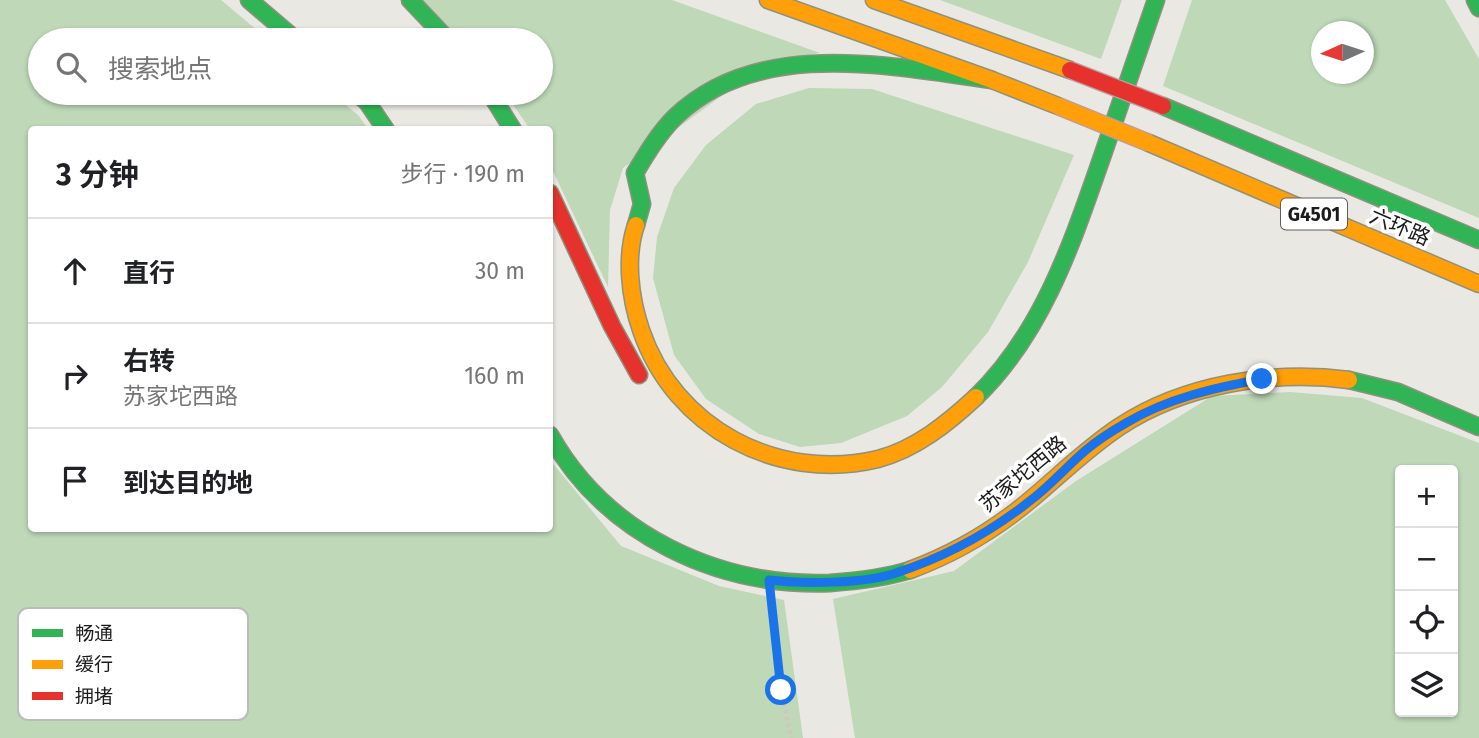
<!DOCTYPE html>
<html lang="zh">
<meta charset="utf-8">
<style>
:root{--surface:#fff;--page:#f6f6f6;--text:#202124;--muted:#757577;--line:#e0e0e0}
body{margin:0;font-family:"Fira Sans","Noto Sans SC",sans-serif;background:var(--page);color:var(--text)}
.controls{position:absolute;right:21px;bottom:21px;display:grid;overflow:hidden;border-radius:7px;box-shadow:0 2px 5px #0004}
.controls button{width:63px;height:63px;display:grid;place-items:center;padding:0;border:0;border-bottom:2px solid var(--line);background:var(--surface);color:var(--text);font:35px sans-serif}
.compass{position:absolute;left:1311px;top:21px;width:63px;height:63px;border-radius:50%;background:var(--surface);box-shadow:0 2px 5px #0004;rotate:267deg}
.stop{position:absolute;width:21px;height:21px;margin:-16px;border:5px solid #1a73e8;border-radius:50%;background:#fff}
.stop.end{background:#1a73e8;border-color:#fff;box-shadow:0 2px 7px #0008}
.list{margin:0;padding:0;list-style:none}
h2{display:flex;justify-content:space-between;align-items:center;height:91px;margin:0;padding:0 28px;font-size:30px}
h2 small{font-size:23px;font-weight:400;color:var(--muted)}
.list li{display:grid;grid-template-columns:46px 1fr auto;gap:21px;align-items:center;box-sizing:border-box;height:105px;padding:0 28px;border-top:2px solid var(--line)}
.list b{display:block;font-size:26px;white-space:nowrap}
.list p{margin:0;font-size:23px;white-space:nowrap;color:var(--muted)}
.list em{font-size:23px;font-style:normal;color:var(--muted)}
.icon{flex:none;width:38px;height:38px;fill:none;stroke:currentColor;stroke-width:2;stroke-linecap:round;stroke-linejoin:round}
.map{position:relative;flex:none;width:1479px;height:738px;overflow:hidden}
.search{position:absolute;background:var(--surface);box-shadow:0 2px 5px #0004;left:28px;top:28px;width:525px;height:77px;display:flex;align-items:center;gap:18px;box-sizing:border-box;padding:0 24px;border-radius:38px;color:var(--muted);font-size:26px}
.panel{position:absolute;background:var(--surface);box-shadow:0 2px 5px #0004;left:28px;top:126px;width:525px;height:406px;border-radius:7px}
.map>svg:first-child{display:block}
</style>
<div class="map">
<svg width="1479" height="738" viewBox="0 0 1479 738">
<rect width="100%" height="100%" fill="#e9e8e3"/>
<path fill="#bed8b8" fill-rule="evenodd" d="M0 0H221L269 40H40V93H331L358 115 368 129 32 130V528H550V460L621 546 719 586 784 600 803 738H0Z
M422 0H672L820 53 769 61 623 168 610 210 608 287 550 165V130L530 129 505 93H541V40H461Z
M940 0H1122L1101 59Z
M1192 0H1445L1479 59V218L1163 86ZM1322 32H1364V74H1322Z
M809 88 872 89 1074 155 1028 262 988 332 942 387 907 416 841 443 800 447 759 434 706 399 674 355 653 278 657 237 674 188 706 145 756 104Z
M1290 392 1362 398 1479 443V738H855L833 599 954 571 1076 481 1212 396ZM1400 470H1453V712H1400Z"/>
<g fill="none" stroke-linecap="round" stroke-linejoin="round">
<g stroke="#8d927c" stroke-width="19">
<path id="fast" d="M249 0 296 40
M410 0 448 40
M1475 0 1479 8
M356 93 367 102 386 130
M490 93 513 130
M1163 106 1479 240
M636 225 642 204 635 173C647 153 659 133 675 117 758 37 890 66 992 80
M1349 380 1398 392 1479 427
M976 397C1043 332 1072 243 1102 157 1120 105 1138 52 1156 0
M550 435C606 535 718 587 830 583 857 581 884 578 910 570"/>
</g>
<g stroke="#8d927c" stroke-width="19">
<path id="slow" d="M768 0 992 80 1058 106
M874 0 1070 70
M1149 143 1479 284
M636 225C625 257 630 298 641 330 674 428 778 483 878 459 916 449 948 423 976 397
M910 570C953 554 993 531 1029 501 1059 476 1086 449 1119 427 1184 384 1272 370 1349 380"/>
</g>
<g stroke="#8d927c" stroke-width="19">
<path id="jam" d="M550 193 612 326 639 375"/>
</g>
<path stroke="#d0c5c1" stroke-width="4.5" stroke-dasharray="3.5 3.5" stroke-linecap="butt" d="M772 606 781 690 791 738"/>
<use href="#fast" stroke="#30b455" stroke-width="16"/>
<use href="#slow" stroke="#ff9f0a" stroke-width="16"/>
<use href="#jam" stroke="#e5322d" stroke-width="16"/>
<g stroke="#bd9c9f" stroke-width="19" stroke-linecap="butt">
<path id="slow-bridge" d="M1058 106 1149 143"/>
</g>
<g stroke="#bd9c9f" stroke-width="19" stroke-linecap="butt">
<path id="jam-bridge" d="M1070 70 1163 106"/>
</g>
<use href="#slow-bridge" stroke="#ff9f0a" stroke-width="16"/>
<use href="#jam-bridge" stroke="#e5322d" stroke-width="16"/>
</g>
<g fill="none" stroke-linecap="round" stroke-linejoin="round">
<path stroke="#1a73e8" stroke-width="9" d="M781 690 769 580C802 584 864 584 896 573 945 557 991 532 1031 500 1051 485 1067 466 1086 450 1098 440 1112 431 1126 423 1168 398 1214 388 1262 379"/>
</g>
<g text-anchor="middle" stroke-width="7" stroke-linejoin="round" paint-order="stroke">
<rect fill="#fff" stroke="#5f5f5f" stroke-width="2" x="1281" y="198.5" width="66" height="31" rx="5"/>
<g font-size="19" font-weight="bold" fill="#1b1b1b">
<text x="1314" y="221">G4501</text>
</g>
<g font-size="21" fill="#1b1b1b" stroke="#fff">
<text transform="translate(1400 227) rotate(23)" y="7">六环路</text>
<text transform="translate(1023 474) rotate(-40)" y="7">苏家坨西路</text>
</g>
</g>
<rect x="18" y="608" width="230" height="112" rx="10" fill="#fff" stroke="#bbb" stroke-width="2"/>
<rect x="32" y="629" width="31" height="8" fill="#30b455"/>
<rect x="32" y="660" width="31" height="9" fill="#ff9f0a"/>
<rect x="32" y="692" width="31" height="8" fill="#e5322d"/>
<g font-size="19" fill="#1b1b1b">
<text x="75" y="640">畅通</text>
<text x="75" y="671">缓行</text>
<text x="75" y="703">拥堵</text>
</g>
</svg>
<div class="controls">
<button>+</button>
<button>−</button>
<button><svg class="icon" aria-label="locate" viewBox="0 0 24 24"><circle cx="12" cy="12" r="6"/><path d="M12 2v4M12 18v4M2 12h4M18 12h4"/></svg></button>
<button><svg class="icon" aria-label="layers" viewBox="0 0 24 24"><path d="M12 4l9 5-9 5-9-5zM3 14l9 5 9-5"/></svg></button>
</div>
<svg class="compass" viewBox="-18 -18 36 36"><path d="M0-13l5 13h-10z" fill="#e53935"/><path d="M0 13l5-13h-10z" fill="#757577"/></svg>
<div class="stop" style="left:781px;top:690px"></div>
<div class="stop end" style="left:1262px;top:379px"></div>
<div class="search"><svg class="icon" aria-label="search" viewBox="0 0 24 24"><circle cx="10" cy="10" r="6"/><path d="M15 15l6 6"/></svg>搜索地点</div>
<section class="panel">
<h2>3 分钟<small>步行 · 190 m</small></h2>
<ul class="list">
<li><svg class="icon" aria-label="ahead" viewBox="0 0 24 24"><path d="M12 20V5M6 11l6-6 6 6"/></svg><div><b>直行</b></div><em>30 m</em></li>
<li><svg class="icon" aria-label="right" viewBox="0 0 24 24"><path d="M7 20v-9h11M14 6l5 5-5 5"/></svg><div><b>右转</b><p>苏家坨西路</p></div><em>160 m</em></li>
<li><svg class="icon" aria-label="arrive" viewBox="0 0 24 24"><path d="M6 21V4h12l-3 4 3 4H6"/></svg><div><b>到达目的地</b></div></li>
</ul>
</section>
</div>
